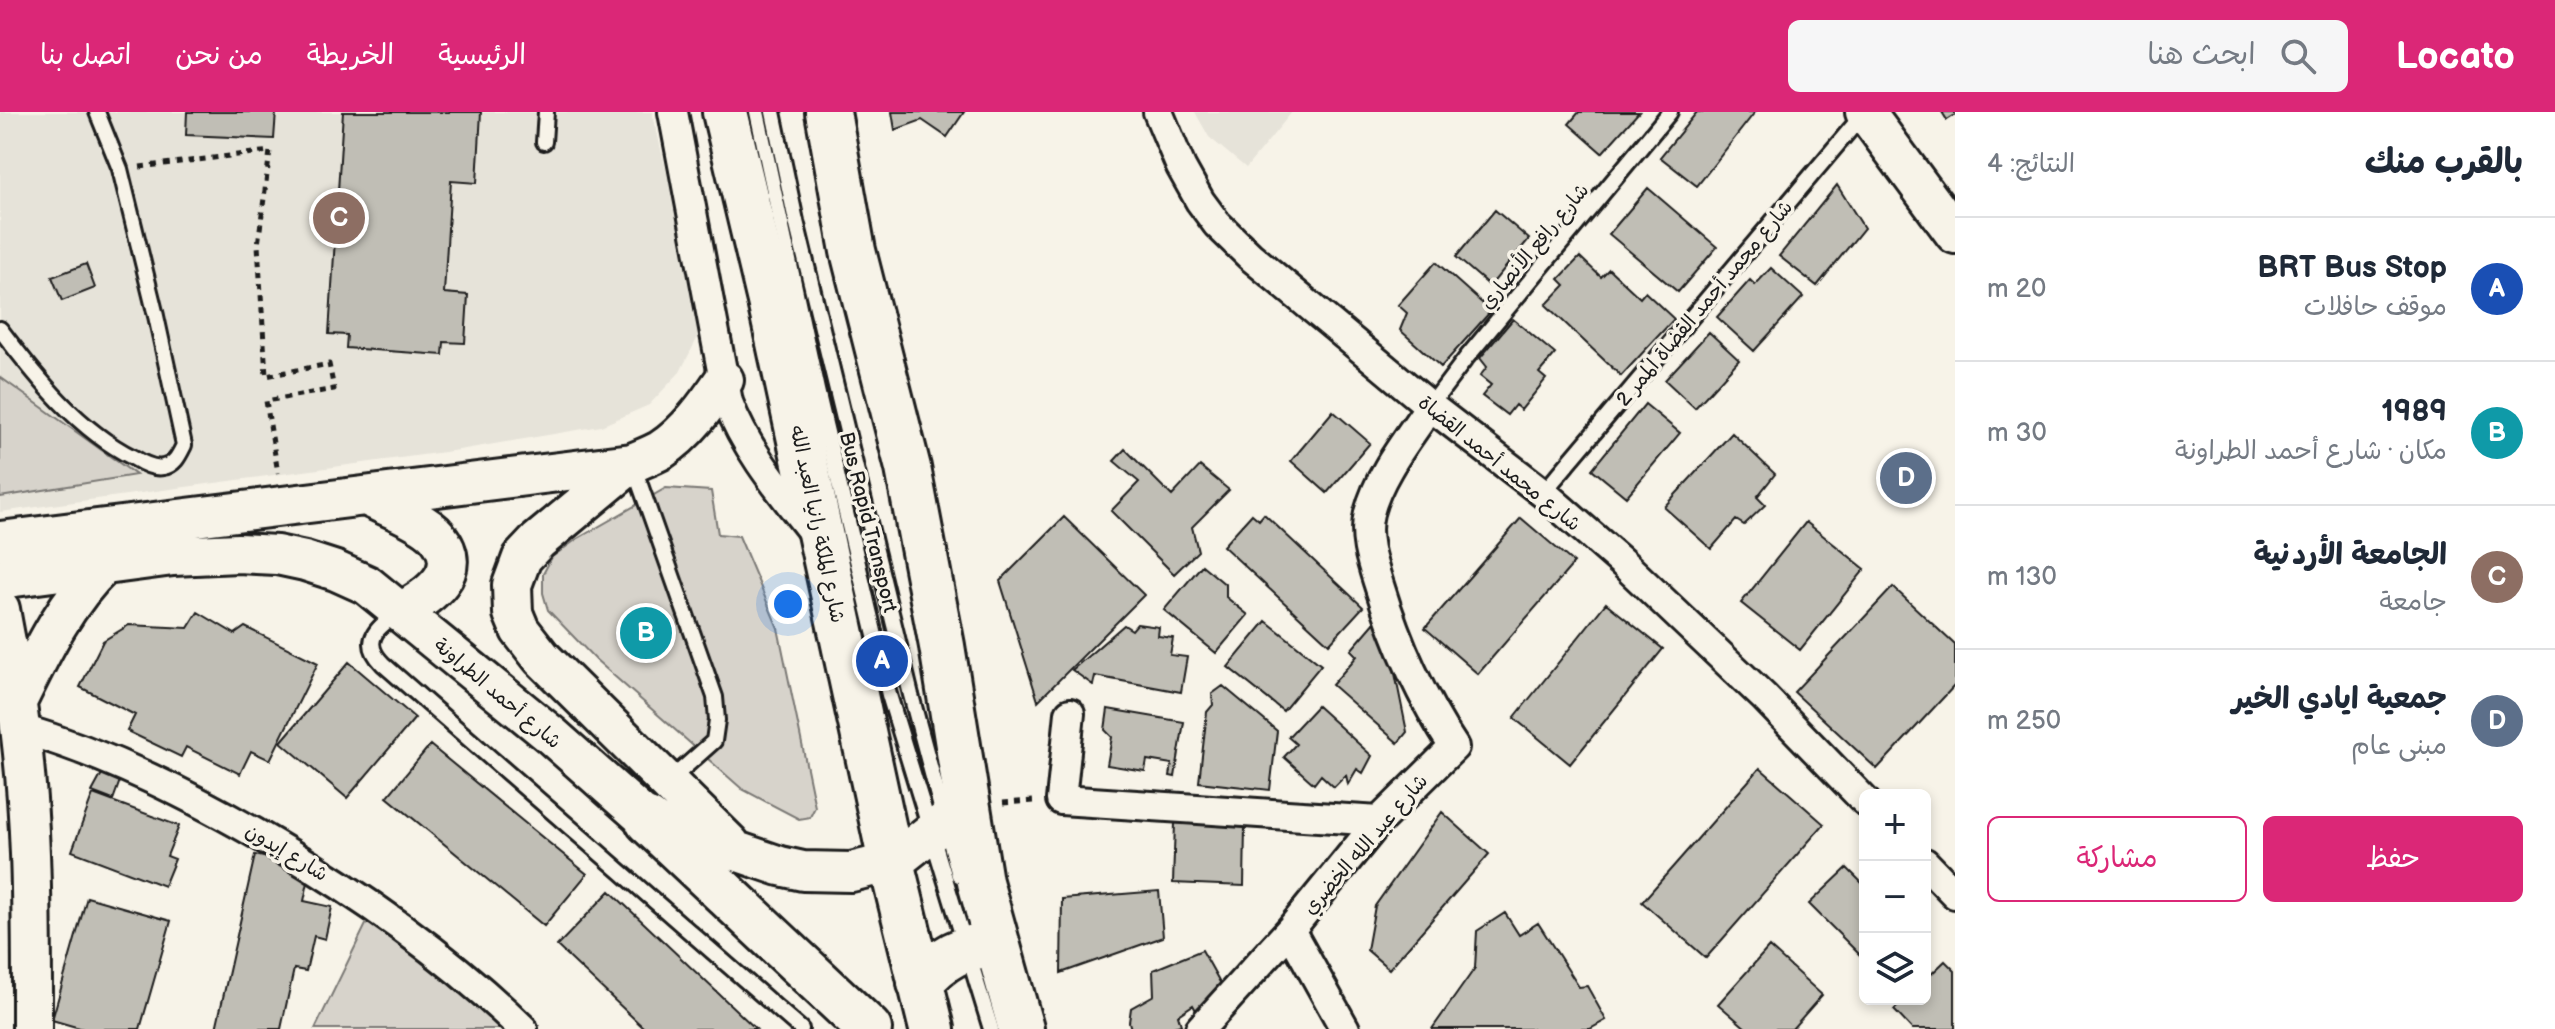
<!DOCTYPE html>
<html lang="ar">
<meta charset="utf-8">
<style>
:root{--surface:#fff;--page:#f6f6f7;--text:#1f2937;--muted:#747a83;--line:#e0e1e3;--accent:#db2777}
body{margin:0;font-family:"Balsamiq Sans","Playpen Sans Arabic",sans-serif;background:var(--page);color:var(--text);direction:rtl}
.controls{position:absolute;right:24px;bottom:24px;display:grid;overflow:hidden;border-radius:12px;box-shadow:0 4px 12px #0003}
.controls button{width:72px;height:72px;display:grid;place-items:center;padding:0;border:0;border-bottom:2px solid var(--line);background:var(--surface);color:var(--text);font:40px sans-serif}
.you{position:absolute;left:788px;top:492px;width:28px;height:28px;margin:-20px;border:6px solid #fff;border-radius:50%;background:#1a73e8;box-shadow:0 0 0 12px #1a73e833}
.badge{display:grid;place-items:center;width:52px;height:52px;border-radius:50%;background:var(--accent);color:#fff;font-size:26px;font-weight:700}
.pin{position:absolute;translate:-50% -50%;border:4px solid #fff;box-shadow:0 2px 8px #0006}
.list{margin:0;padding:0;list-style:none}
h2{display:flex;justify-content:space-between;align-items:center;height:104px;margin:0;padding:0 32px;font-size:34px}
h2 small{font-size:26px;font-weight:400;color:var(--muted)}
.list li{display:grid;grid-template-columns:52px 1fr auto;gap:24px;align-items:center;box-sizing:border-box;height:144px;padding:0 32px;border-top:2px solid var(--line)}
.list b{display:block;font-size:30px;white-space:nowrap}
.list p{margin:0;font-size:26px;white-space:nowrap;color:var(--muted)}
.list em{font-size:26px;font-style:normal;color:var(--muted)}
.actions{display:flex;gap:16px;padding:24px 32px}
.actions a{flex:1;padding:18px 0;border:2px solid var(--accent);border-radius:12px;text-align:center;font-size:28px;color:var(--accent)}
.actions .main{background:var(--accent);color:#fff}
.icon{flex:none;width:44px;height:44px;fill:none;stroke:currentColor;stroke-width:2;stroke-linecap:round;stroke-linejoin:round}
.map{position:relative;flex:none;width:1955px;height:917px;overflow:hidden;direction:ltr}
header{display:flex;align-items:center;gap:48px;box-sizing:border-box;height:112px;padding:0 40px;background:var(--accent);color:#fff}
header strong{font-size:38px}
nav{display:flex;gap:44px;margin-inline-start:auto;font-size:28px}
.search{width:560px;height:72px;background:var(--page);display:flex;align-items:center;gap:20px;box-sizing:border-box;padding:0 28px;border-radius:12px;color:var(--muted);font-size:30px}
main{display:flex}
aside{flex:1;background:var(--surface)}
.map>svg:first-child{display:block}
</style>
<header>
<strong>Locato</strong>
<div class="search"><svg class="icon" aria-label="search" viewBox="0 0 24 24"><circle cx="10" cy="10" r="6"/><path d="M15 15l6 6"/></svg>ابحث هنا</div>
<nav><a>الرئيسية</a><a>الخريطة</a><a>من نحن</a><a>اتصل بنا</a></nav>
</header>
<main>
<aside>
<h2>بالقرب منك<small>النتائج: 4</small></h2>
<ul class="list">
<li><span class="badge" style="background:#1a4fb4">A</span><div><b>BRT Bus Stop</b><p>موقف حافلات</p></div><em>20 m</em></li>
<li><span class="badge" style="background:#0f9aa8">B</span><div><b>1989</b><p>مكان · شارع أحمد الطراونة</p></div><em>30 m</em></li>
<li><span class="badge" style="background:#8d6e63">C</span><div><b>الجامعة الأردنية</b><p>جامعة</p></div><em>130 m</em></li>
<li><span class="badge" style="background:#5c6f8a">D</span><div><b>جمعية ايادي الخير</b><p>مبنى عام</p></div><em>250 m</em></li>
</ul>
<div class="actions"><a class="main">حفظ</a><a>مشاركة</a></div>
</aside>
<div class="map">
<svg width="1955" height="917" viewBox="0 0 1955 917">
<rect width="100%" height="100%" fill="#f7f3e8"/>
<filter id="ink" filterUnits="userSpaceOnUse"><feTurbulence type="fractalNoise" baseFrequency=".0125" numOctaves="2"/><feDisplacementMap in="SourceGraphic" scale="16" xChannelSelector="R" yChannelSelector="G"/><feConvolveMatrix kernelMatrix="1 2 1 2 8 2 1 2 1" color-interpolation-filters="sRGB"/></filter>
<g filter="url(#ink)">
<path fill="#e6e3d9" d="M0 0H652L704 213 680 260 649 293 601 314 459 338 0 400Z
M1195 0H1292L1246 56 1209 25Z"/>
<path fill="#d7d3cb" stroke="#7a7874" stroke-width="2" d="M0 265 136 363 0 385Z
M666 376 711 379 718 422 739 424 778 516 815 695 810 705 799 707 742 677 595 547 548 498 543 481V462L552 445 577 427Z
M372 800 513 917H315Z"/>
<path fill="#c0beb5" stroke="#1c1c1c" stroke-width="2" d="M187 0H276L274 27 186 23Z
M343 0H481L477 71 451 69 444 181 468 183 465 231 444 230 443 243 346 236 347 223 329 222Z
M892 0H964L947 25 922 8 895 18Z
M1579 0H1639L1602 41 1569 12Z
M1697 0H1755L1697 74 1660 45Z
M1942 0H1955V3L1947 8Z
M1837 73 1864 116 1817 174 1779 144Z
M1648 76 1717 135 1678 180 1609 122Z
M1495 98 1529 127 1490 174 1456 145Z
M1580 145 1601 165 1609 157 1640 186 1645 180 1674 207 1621 264 1546 193 1565 173 1559 167Z
M1436 150 1491 199 1441 255 1400 218 1407 201 1398 193Z
M86 152 95 176 62 189 52 165Z
M1771 156 1803 185 1754 239 1717 205 1750 168 1755 173Z
M1513 207 1555 242 1539 261 1546 267 1521 298 1515 293 1507 303 1482 284 1491 273 1480 264 1487 255 1480 246Z
M1709 220 1739 248 1695 296 1665 268Z
M1645 292 1680 321 1626 385 1592 357Z
M1333 299 1370 331 1327 381 1291 349Z
M1732 321 1775 362 1757 385 1765 393 1744 413 1736 408 1711 437 1664 395Z
M1125 337 1172 384 1200 354 1229 378 1192 415 1198 439 1174 462 1111 399 1139 370 1114 349Z
M1252 402 1259 408 1264 402 1363 495 1329 532 1223 434Z
M1064 405 1144 483 1038 589 1000 469Z
M1521 406 1574 451 1478 562 1425 516Z
M1806 410 1865 457 1800 538 1741 491Z
M1202 453 1226 473V485L1248 503 1216 541 1164 498Z
M1893 475 1955 533V573L1877 657 1794 580Z
M1606 491 1663 537 1570 652 1514 606Z
M198 500 235 522 245 515 318 551 270 648 251 639 240 662 186 635 181 645 127 619 135 603 80 575 103 529 129 513 188 516Z
M1266 509 1321 553 1283 599 1228 555Z
M1376 509 1386 517 1407 620 1398 631 1332 573 1357 544 1351 538Z
M1137 512 1159 515 1158 524 1173 526 1170 543 1187 545 1181 580 1095 564 1093 573 1072 558 1124 513 1132 518Z
M349 550 415 606 347 686 281 630Z
M1223 574 1277 619 1270 678 1199 670 1207 600 1213 593 1212 582Z
M1317 594 1372 644 1363 661 1357 657 1348 672 1346 663 1334 675 1321 663 1314 672 1284 645 1296 632 1288 625Z
M1108 597 1184 610 1175 665 1170 664 1172 652 1147 648 1145 659 1107 653 1112 625 1105 618Z
M430 633 587 762 544 814 387 685Z
M105 656 122 663 113 688 92 680Z
M1760 656 1824 712 1706 846 1642 790Z
M93 682 179 714 167 744 175 747 164 774 72 739Z
M1442 700 1489 742 1389 857 1367 838 1375 794Z
M1175 711 1245 713 1244 774 1173 771Z
M255 743 311 756 304 789 332 795 325 827 314 824 306 859 294 857 281 917H216Z
M1847 756 1865 774V848L1809 792Z
M610 779 756 917H645L557 834Z
M1159 779 1163 825 1061 861 1062 787Z
M87 785 171 809 140 917H83L52 908Z
M1505 801 1519 823 1538 811 1579 875 1587 874 1606 908 1590 917H1432L1475 856 1477 819Z
M1769 835 1822 883 1792 917H1747L1718 892Z
M1202 838 1222 874 1198 902 1193 893 1178 903 1181 913 1166 917H1131L1129 910 1131 896 1154 883 1153 858Z
M1945 849 1955 859V917H1912L1894 898 1905 887H1925V868Z"/>
<g fill="none" stroke-linecap="round" stroke-linejoin="round">
<g stroke="#1c1c1c" stroke-width="20">
<path id="lane" d="M757 0 817 278 889 583 991 917
M773 0 796 109 911 583 959 763
M544 30 546 0
M0 217C37 266 78 318 134 346 142 351 154 357 163 355 175 353 179 343 184 333L156 204 120 57 97 0
M1430 294 1467 245 1670 0
M633 353 715 585 717 608 714 629 669 669
M1543 381 1865 0
M400 500C379 514 359 528 383 552L801 917"/>
</g>
<g stroke="#1c1c1c" stroke-width="34">
<path id="street" d="M673 0 728 290C746 339 784 383 815 423
M1158 0 1181 55 1200 89 1217 112 1250 144 1430 294 1543 381 1623 451 1764 585 1865 689
M1070 601 1061 688 1379 709
M19 616C110 643 192 684 274 732 364 785 448 844 523 917
M1925 751 1955 782
M1200 917 1290 818
M1345 917 1290 818 1379 709 1454 635C1420 584 1397 532 1379 473 1372 451 1363 425 1369 401 1379 362 1408 327 1430 294"/>
</g>
<g stroke="#1c1c1c" stroke-width="44">
<path id="secondary" d="M1865 0 1955 122
M632 351 538 429 522 446 512 473 513 501 520 518 541 545 730 732
M366 384C385 394 424 408 437 424 467 460 428 485 400 500
M0 429 632 351C641 347 652 343 661 338 687 321 707 293 724 268
M0 467 173 444 238 441 277 443 305 449 336 459 367 473 551 623 648 709 780 754 803 759 851 760 891 750 905 741 967 692
M0 497C5 527 12 557 16 587 33 696 32 808 32 917
M17 590C41 541 65 490 105 452"/>
</g>
<g stroke="#1c1c1c" stroke-width="50">
<path id="primary" d="M725 0 770 189 891 750 932 917
M828 0 853 139 908 356 942 534 980 770 1021 917
M648 709 869 917
M920 871C941 846 963 833 996 833"/>
</g>
<path stroke="#1c1c1c" stroke-width="5" stroke-dasharray="6 6" stroke-linecap="butt" d="M140 55 270 39 258 133 266 264 329 252 334 277 266 289 278 361
M1003 691 1033 689"/>
<use href="#lane" stroke="#f7f3e8" stroke-width="14"/>
<use href="#street" stroke="#f7f3e8" stroke-width="28"/>
<use href="#secondary" stroke="#f7f3e8" stroke-width="38"/>
<use href="#primary" stroke="#f7f3e8" stroke-width="44"/>
</g>
</g>
<g text-anchor="middle" stroke-width="7" stroke-linejoin="round" paint-order="stroke">
<g font-size="20" fill="#1c1c1c" stroke="#f7f3e8">
<text transform="translate(1534 134) rotate(-50)" y="7">شارع رافع الأنصاري</text>
<text transform="translate(1704 191) rotate(-50)" y="7">شارع محمد أحمد القضاة الممر 2</text>
<text transform="translate(1500 351) rotate(39)" y="7">شارع محمد أحمد القضاة</text>
<text transform="translate(869 410) rotate(76)" y="7">Bus Rapid Transport</text>
<text transform="translate(818 412) rotate(78)" y="7">شارع الملكة رانيا العبد الله</text>
<text transform="translate(498 581) rotate(40)" y="7">شارع أحمد الطراونة</text>
<text transform="translate(1365 732) rotate(-49)" y="7">شارع عبد الله الخضري</text>
<text transform="translate(287 740) rotate(31)" y="7">شارع إيدون</text>
</g>
</g>
</svg>
<div class="controls">
<button>+</button>
<button>−</button>
<button><svg class="icon" aria-label="layers" viewBox="0 0 24 24"><path d="M12 4l9 5-9 5-9-5zM3 14l9 5 9-5"/></svg></button>
</div>
<div class="you"></div>
<div class="pin badge" style="left:882px;top:549px;background:#1a4fb4">A</div>
<div class="pin badge" style="left:646px;top:521px;background:#0f9aa8">B</div>
<div class="pin badge" style="left:339px;top:106px;background:#8d6e63">C</div>
<div class="pin badge" style="left:1906px;top:366px;background:#5c6f8a">D</div>
</div>
</main>
